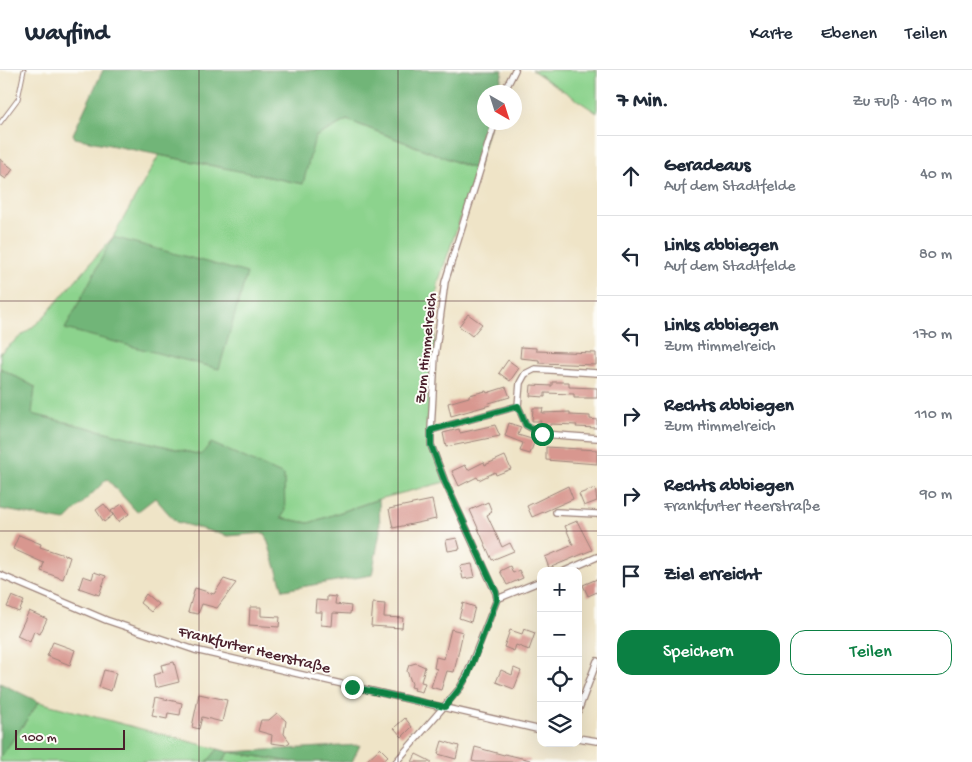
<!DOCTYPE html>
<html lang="de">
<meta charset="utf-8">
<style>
:root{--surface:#fff;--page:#f6f6f7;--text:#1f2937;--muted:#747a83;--line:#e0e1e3;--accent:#0b8043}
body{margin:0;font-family:"Gochi Hand",sans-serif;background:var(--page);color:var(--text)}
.controls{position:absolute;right:15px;bottom:15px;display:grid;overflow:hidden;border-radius:10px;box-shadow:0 5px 20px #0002}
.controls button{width:45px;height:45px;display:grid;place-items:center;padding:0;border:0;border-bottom:1px solid var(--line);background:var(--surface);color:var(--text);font:25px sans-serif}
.compass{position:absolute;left:477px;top:15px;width:45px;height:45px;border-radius:50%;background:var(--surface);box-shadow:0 5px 20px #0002;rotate:141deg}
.scale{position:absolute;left:15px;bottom:12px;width:110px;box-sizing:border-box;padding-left:5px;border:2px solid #4a1f2b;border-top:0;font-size:14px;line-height:18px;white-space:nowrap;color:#4a1f2b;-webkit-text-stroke:4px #fdfcf7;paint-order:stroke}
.stop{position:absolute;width:15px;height:15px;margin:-11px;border:4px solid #0b8043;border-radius:50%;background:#fff}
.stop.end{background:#0b8043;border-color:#fff;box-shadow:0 1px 5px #0008}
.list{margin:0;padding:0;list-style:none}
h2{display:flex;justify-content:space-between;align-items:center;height:65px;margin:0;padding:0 20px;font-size:21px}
h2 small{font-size:16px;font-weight:400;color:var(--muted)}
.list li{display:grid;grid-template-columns:32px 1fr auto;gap:15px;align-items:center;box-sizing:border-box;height:80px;padding:0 20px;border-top:1px solid var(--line)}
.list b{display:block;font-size:19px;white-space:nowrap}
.list p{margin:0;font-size:16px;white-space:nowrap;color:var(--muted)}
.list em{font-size:16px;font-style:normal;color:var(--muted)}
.actions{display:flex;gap:10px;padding:15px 20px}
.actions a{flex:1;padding:11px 0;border:1px solid var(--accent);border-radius:15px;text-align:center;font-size:18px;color:var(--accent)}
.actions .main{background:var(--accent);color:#fff}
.icon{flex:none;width:28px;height:28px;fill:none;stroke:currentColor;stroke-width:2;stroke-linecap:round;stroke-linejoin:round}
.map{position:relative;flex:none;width:597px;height:692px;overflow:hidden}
header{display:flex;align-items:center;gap:30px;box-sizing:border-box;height:70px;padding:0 25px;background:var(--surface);border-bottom:1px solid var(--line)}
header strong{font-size:24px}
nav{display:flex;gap:28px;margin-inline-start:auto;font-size:18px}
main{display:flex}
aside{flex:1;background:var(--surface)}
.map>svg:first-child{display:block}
</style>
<header>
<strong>Wayfind</strong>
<nav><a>Karte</a><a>Ebenen</a><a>Teilen</a></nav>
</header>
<main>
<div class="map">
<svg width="597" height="692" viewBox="0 0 597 692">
<rect width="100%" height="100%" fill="#fdfcf7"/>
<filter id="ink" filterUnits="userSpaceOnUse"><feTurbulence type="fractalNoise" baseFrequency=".02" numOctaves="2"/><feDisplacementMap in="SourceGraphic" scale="10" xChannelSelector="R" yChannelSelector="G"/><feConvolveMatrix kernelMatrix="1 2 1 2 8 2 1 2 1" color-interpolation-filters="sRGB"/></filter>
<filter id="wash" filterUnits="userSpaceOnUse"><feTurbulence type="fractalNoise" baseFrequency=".0096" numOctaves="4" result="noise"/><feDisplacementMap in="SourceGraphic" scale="20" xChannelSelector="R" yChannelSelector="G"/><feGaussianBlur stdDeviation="1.12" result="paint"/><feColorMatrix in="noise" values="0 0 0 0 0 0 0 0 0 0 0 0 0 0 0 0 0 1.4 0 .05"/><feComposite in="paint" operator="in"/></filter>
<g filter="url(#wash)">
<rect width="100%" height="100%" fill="#efe4c7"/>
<path fill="#8cd38d" stroke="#6b795c" d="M532 0H597V43Z
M347 50 477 100 438 213 435 245V286L431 375 445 412 379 429 309 453 280 448 201 385 31 344 35 317 0 298V283L41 250 113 167 159 85 219 97 315 67Z
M39 632 218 679 207 692H0V688Z
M229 682 293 692H222Z"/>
<path fill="#71b578" stroke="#5e6a52" d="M103 0H503L498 22H484V52L490 53 477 100 347 50 315 67 303 114 75 68 73 64Z
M113 167 247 203 219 299 65 259Z
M0 298 35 317 32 344 201 385 211 373 284 405 285 442 281 448 309 453 379 429 380 462 372 505 283 520 265 463 228 466 176 452 155 428 137 442 107 409 65 451 0 439Z
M0 613 39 632 0 688Z
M360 675 352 692H293L229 682 222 692H207L218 679 229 682Z"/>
<g id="blocks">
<path fill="#d8978f" d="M0 89 13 99 6 109 0 105Z
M468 244 482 254 472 266 459 256Z
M521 277 536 278V281L596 283V295L539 293V290L520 288Z
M508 290 519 298 510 311 499 303Z
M552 312H569V317L597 318V328H574V324L545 323V327L530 326 531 315 552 316Z
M506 317 510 327 489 333 490 335 451 346 448 333 469 327V325L486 321 487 323Z
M533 338H543L542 343 570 342V345L590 346V349L597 350V358L576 357 577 355 550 354V356L540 355 541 351H532Z
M509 353 521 357 518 365 535 370 530 384 520 381 523 373 505 366Z
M495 355 500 366 446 377 443 363 459 359 460 363Z
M546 377 597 380V394L546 390Z
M505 386 511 399 496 405 495 402 479 410 477 407 459 416 452 401 465 395 468 400 484 392 485 395Z
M568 416 573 429 532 447 527 436Z
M595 418 597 431 584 436 579 424Z
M432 430 436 449 393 458 389 439Z
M488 432 492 442 487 445 502 477 510 473 514 481 492 490 470 440Z
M104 434 113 445 104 452 96 440Z
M122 434 129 444 118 452 111 441Z
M577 451 592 480 549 498 545 487 573 475 565 456Z
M19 465 41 474 40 477 70 487 63 509 41 501 44 493 13 479Z
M457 468 460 479 448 481 446 470Z
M472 494 475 507 463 509 460 496Z
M510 496 513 503 519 500 523 508 507 515 500 501Z
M94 502 106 506 99 525 79 518 83 506 92 509Z
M224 509 236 513 217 538 202 534 198 544 188 542 195 518 214 524Z
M597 509V522L588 526 583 515Z
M146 524 158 534 151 542 140 533Z
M12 526 24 531 19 542 7 537Z
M327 526 336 527 335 534 351 536 350 544 333 543 332 556 321 555 322 542H315L316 530 327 531Z
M373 533 385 534 384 547 403 548 402 558 371 556Z
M463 533 475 537 471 552 459 548Z
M250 537H261V546L280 547 279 557 249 555Z
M29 541 47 549 40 564 34 561 30 572 17 566Z
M451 559 463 562 454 602 447 601 441 620 431 617 437 599 434 598 436 587 444 589Z
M524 559 535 563 529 580 516 575 514 581 504 577 510 560 522 564Z
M53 572 75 580 70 595 47 586Z
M174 592 179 612 155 618 153 605 163 602 161 595Z
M416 593 425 597 421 612 425 613 422 622 414 620 415 618 411 617 412 614 407 601 409 595Z
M514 598 521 601 514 619 496 612 501 600 512 605Z
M104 600 116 603 111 621 99 617Z
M199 624 227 630 222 652 202 647 199 659 192 657Z
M156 627 182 633 180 645 168 643 167 649 152 646Z
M277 643 286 651 284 664 290 672 286 675 271 673 272 665 258 661 261 650H269Z
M405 648 412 657 402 667 394 658Z
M442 671 459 676 456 689 438 684Z
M475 677 504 685 505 684 530 690V692H476L472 691Z
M380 678 388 686 381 692H365Z
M416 684 432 692H412Z"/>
</g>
</g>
<g filter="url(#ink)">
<use href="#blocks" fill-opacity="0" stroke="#9c8279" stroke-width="1"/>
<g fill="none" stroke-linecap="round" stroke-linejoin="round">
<g stroke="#9c8279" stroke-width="5">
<path id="service" d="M0 53 18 29 24 0"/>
</g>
<g stroke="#9c8279" stroke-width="8">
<path id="minor" d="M504 22 515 0
M597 303 535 299 525 304 520 313 518 336 526 355 542 364 597 368
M431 360 518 336
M556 442 597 444
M565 501 597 487
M0 505 106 550 195 580 541 660
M497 529 541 511
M578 641 597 591
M578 668 597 671
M396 692 460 618 467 605 497 529 496 523 445 412 431 375V360L435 286 445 212 495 52"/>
</g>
<use href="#service" stroke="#fff" stroke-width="3"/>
<use href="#minor" stroke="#fff" stroke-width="5.5"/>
</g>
</g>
<g fill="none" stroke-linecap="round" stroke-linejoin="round" filter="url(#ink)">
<path stroke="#0b8043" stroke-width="6" d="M352 617 445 637 460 618 468 605 497 529 496 522 445 412 431 375V360L518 336 526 355 542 364"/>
</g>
<path fill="none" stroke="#4a1f2b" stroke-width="1" stroke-opacity="0.55" d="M199 0V692M398 0V692M0 231H597M0 461H597"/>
<g text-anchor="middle" stroke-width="4" stroke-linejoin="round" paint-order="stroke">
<g font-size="16" fill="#4a1f2b" stroke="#fdfcf7">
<text transform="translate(424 278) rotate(-84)" y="6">Zum Himmelreich</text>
<text transform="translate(255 578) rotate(14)" y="6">Frankfurter Heerstraße</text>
</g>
</g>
</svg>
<div class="controls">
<button>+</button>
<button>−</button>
<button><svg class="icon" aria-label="locate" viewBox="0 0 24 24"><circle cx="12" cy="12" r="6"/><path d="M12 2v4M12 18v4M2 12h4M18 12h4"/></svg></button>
<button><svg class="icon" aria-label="layers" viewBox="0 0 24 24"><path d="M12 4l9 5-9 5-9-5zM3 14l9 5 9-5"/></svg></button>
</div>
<svg class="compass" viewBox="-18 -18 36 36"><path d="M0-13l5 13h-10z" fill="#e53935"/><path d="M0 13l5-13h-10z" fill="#747a83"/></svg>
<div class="scale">100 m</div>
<div class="stop" style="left:542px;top:364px"></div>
<div class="stop end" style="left:352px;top:617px"></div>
</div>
<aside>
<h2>7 Min.<small>Zu Fuß · 490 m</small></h2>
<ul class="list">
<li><svg class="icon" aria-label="ahead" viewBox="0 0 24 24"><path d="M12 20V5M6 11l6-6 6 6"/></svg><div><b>Geradeaus</b><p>Auf dem Stadtfelde</p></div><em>40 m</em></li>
<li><svg class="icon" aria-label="left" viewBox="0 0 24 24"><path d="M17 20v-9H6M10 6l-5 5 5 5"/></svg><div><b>Links abbiegen</b><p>Auf dem Stadtfelde</p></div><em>80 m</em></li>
<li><svg class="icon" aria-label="left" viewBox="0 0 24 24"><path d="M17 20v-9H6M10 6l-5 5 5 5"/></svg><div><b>Links abbiegen</b><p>Zum Himmelreich</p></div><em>170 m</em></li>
<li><svg class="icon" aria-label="right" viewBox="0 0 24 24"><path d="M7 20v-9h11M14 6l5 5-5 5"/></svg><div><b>Rechts abbiegen</b><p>Zum Himmelreich</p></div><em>110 m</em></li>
<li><svg class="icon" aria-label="right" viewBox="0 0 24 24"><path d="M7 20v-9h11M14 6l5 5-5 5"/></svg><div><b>Rechts abbiegen</b><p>Frankfurter Heerstraße</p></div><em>90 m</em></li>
<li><svg class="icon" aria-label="arrive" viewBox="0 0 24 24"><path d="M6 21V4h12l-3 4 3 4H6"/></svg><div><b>Ziel erreicht</b></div></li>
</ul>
<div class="actions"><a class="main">Speichern</a><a>Teilen</a></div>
</aside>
</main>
